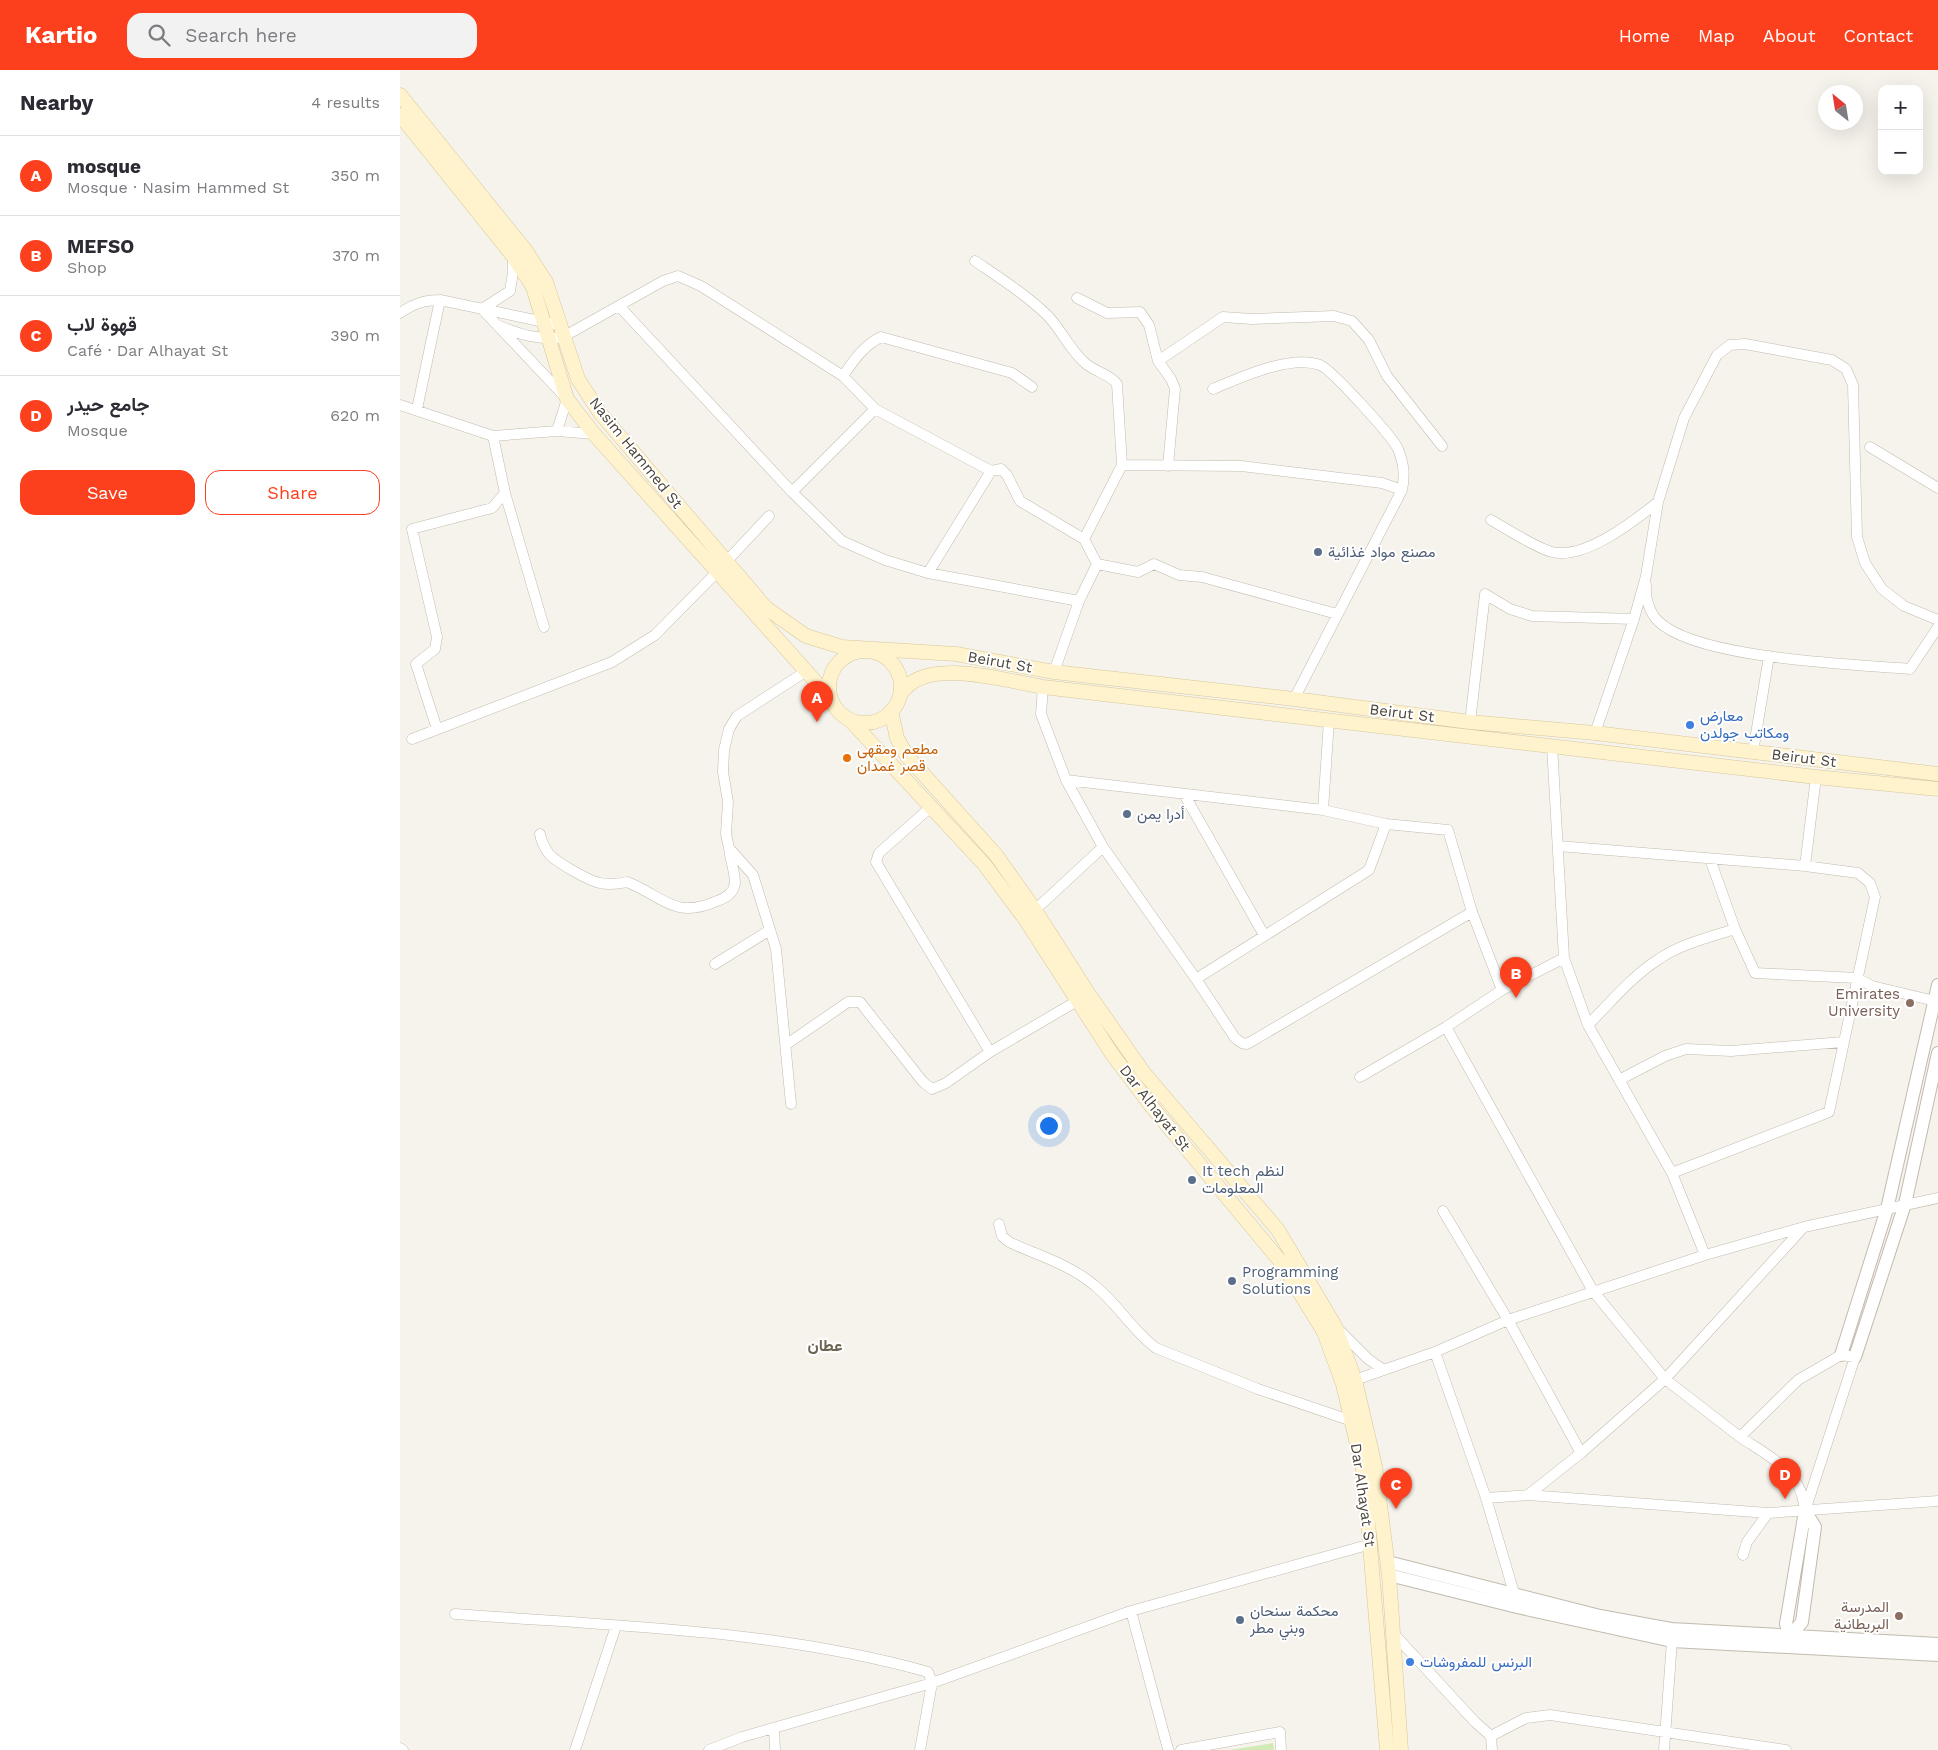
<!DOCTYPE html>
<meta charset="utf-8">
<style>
:root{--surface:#fff;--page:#f2f2f3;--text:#2b2b33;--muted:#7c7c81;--line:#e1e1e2;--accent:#fc3f1d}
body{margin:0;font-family:"Work Sans",Vazirmatn,sans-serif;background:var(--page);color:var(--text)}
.controls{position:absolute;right:15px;top:15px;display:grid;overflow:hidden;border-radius:10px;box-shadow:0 5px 20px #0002}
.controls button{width:45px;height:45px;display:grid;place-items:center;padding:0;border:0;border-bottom:1px solid var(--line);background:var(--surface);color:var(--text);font:25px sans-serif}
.compass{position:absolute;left:1418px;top:15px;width:45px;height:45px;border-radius:50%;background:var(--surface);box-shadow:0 5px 20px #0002;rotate:330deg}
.you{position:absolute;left:648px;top:1055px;width:18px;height:18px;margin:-12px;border:4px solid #fff;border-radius:50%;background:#1a73e8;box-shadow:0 0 0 8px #1a73e833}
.badge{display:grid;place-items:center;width:32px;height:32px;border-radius:50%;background:var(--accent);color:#fff;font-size:16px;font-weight:700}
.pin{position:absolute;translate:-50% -41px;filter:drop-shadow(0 1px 2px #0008)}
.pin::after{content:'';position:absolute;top:26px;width:18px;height:15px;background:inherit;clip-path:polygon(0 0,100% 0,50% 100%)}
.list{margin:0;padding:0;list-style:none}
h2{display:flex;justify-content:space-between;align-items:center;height:65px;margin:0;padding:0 20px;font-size:21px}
h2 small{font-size:16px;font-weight:400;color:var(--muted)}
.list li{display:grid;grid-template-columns:32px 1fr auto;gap:15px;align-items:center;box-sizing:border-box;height:80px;padding:0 20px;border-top:1px solid var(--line)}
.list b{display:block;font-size:19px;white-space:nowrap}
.list p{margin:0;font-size:16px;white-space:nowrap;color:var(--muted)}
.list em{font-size:16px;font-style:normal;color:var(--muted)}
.actions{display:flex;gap:10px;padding:15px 20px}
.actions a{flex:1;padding:11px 0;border:1px solid var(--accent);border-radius:15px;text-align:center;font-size:18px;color:var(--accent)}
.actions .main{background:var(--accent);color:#fff}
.icon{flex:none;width:28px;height:28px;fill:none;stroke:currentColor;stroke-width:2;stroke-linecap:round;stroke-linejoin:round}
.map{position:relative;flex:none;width:1538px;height:1680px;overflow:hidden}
header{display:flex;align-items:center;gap:30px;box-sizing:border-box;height:70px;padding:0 25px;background:var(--accent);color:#fff}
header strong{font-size:24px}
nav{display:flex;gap:28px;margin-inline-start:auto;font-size:18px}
.search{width:350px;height:45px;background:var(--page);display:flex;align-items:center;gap:12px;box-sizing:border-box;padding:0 18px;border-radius:15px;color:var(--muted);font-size:19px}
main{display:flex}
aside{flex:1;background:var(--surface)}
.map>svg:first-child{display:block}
</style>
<header>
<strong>Kartio</strong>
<div class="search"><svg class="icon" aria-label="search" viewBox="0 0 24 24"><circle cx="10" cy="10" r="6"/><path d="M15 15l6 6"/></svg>Search here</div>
<nav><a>Home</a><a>Map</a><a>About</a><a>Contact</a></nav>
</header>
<main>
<aside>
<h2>Nearby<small>4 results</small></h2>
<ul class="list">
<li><span class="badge">A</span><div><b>mosque</b><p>Mosque · Nasim Hammed St</p></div><em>350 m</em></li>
<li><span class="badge">B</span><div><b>MEFSO</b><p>Shop</p></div><em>370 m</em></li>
<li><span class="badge">C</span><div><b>قهوة لاب</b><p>Café · Dar Alhayat St</p></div><em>390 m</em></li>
<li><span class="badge">D</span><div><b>جامع حيدر</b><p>Mosque</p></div><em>620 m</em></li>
</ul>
<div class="actions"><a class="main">Save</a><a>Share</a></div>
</aside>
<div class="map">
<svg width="1538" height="1680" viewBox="0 0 1538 1680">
<rect width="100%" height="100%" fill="#f6f3ec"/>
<path fill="#d2eab5" d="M873 1673 874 1680H830Z"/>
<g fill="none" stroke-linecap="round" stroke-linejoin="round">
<g stroke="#c2bbae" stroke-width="11">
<path id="minor" d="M113 187V202L110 221 82 239 167 329 157 361
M575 191C600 208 625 224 647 245 661 259 670 280 685 293 695 302 710 304 717 314L722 395 684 469
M677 228 707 243 740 242 749 255 758 291
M219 236 392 422 442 471 485 490 528 503 679 531
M0 243C13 234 24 230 40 230L159 255
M97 255C119 264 139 271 163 267L263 211 278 206 301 216 443 306 475 339 591 401 601 399 607 405 620 431 684 469 697 494 738 502 754 494 779 505 802 507 937 544
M443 306C454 290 463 276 481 267L612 303 632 317
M813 319C840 308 890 284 920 295 932 300 992 366 998 379 1004 394 1005 405 1002 420L894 629
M0 335 93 366 157 361 194 364
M17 339 40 230
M93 366 105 423 144 557
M1470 377 1538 418
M722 395 841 396 982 413 1002 420
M768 396 775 319 771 309 758 291 823 247 852 249 934 246 952 251 969 270 987 306 1042 376
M392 422 475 339
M1091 450C1107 459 1136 478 1152 482 1185 490 1234 451 1258 432
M326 492 369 446
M528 503 591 401
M1246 515C1245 527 1249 542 1258 551 1296 589 1453 594 1510 599L1538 557
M654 602 679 531 697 494
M643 617 641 644 666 710 703 777 796 909 969 800 986 754
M1070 652 1085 524 1110 539 1132 546 1234 549
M37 659 16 594 35 579 37 567 12 459 92 438 105 423
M1195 663 1234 549 1246 506 1258 432 1284 348 1317 285 1330 275 1345 274 1432 290 1446 299 1453 315 1457 467 1465 493 1482 519 1504 536 1538 550
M12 669 212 592 255 565 317 502
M1152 675 1164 888 1188 955 1272 1103 1305 1185
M1353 682 1369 586
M666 710 923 740 986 754 1048 760 1072 842 1102 920
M784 724 864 865
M532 736 479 783 476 792 590 982
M923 740 929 650
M140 764C141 771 145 778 149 784 156 792 189 811 200 813 209 815 218 814 227 812 263 826 274 850 317 831 326 828 334 823 335 813 335 802 330 789 329 778
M1158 776 1405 796 1458 803 1470 813 1475 827 1429 1042 1272 1103
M1310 789 1335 859 1355 903 1457 908 1472 916 1535 931
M1405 796 1416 707
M635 840 703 777
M315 894 370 860
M796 909 835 968 842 973 847 974 1072 842
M1188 955C1210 933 1232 906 1259 889 1281 874 1310 867 1335 859
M1046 957 1193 1221 1265 1309 1181 1383 1128 1425
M387 974 448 932H460L523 1012 532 1019 546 1013 590 982 677 931
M960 1007 1046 957 1102 920 1164 888
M1219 1010 1265 986 1286 979 1331 981 1443 972
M391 1034 376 879 353 805 329 778 326 764 328 732 323 702 324 680 329 659 337 646 405 602
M1043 1141 1108 1250 1181 1383
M599 1154 602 1166 609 1172C639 1186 669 1194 694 1215 717 1233 732 1260 756 1278L858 1319 952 1351
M1403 1158 1265 1309 1340 1367 1398 1310 1441 1285 1455 1287 1405 1441
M938 1259 968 1289 984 1300
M1035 1282 1086 1428 1114 1523
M955 1310 1035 1282 1108 1250 1305 1185 1404 1157 1538 1128
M1340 1367C1367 1385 1400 1400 1404 1435
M1086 1428 1128 1425 1368 1443 1538 1431
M1343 1485 1347 1472 1368 1443
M731 1541 768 1679
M55 1544C212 1556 375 1559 528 1602L532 1613 520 1680
M993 1563 1075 1652 1091 1666 1092 1680
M374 1659 375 1680
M1091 1666 1126 1648 1150 1645 1386 1680
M0 1678 3 1680
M175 1680 216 1556
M309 1680 342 1667 532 1613 731 1541 971 1474
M781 1680 880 1662 881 1680
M1264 1680 1272 1571"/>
</g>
<g stroke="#c2bbae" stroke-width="14">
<path id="tertiary" d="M1441 1285 1487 1139 1538 915
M1455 1287 1505 1134 1538 983
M988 1492 1200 1546 1271 1559 1538 1574
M989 1505 1117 1537 1272 1571 1538 1585
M1390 1566 1402 1552 1415 1457 1405 1441
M1389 1573 1390 1566 1386 1554 1405 1441"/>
</g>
<g stroke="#d6c79b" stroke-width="15">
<path id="secondary" d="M0 25 126 181 146 212 178 309 200 343 366 538 406 566 442 577 556 584 654 602 894 629 1070 652 1195 663 1538 704
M0 45 113 186 133 217 167 329 194 364 431 629
M429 617a36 36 0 1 1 72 0a36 36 0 1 1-72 0Z
M501 624C524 585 606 611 643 617L1416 707 1538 719
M491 641 497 668 507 686 596 785 635 840 688 923 744 1003 878 1160 935 1256 955 1310 975 1396 989 1505 1001 1680
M449 649 584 794 625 849 712 984 752 1037 881 1192 924 1262 943 1314 964 1404 987 1680"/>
</g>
<use href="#minor" stroke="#fff" stroke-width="10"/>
<use href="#tertiary" stroke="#fff" stroke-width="12"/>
<use href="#secondary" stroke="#fff3cd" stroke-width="14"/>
</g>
<g fill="#5c6f8a" stroke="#fff" stroke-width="2">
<circle cx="918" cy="482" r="5"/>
<circle cx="727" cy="744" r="5"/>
<circle cx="792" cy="1110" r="5"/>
<circle cx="832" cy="1211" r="5"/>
<circle cx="840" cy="1550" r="5"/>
</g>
<g fill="#3f7fe0" stroke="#fff" stroke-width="2">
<circle cx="1290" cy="655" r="5"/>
<circle cx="1010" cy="1592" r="5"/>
</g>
<circle fill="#e8710a" stroke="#fff" stroke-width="2" cx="447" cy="688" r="5"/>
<g fill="#8d6e63" stroke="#fff" stroke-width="2">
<circle cx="1510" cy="933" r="5"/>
<circle cx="1499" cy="1546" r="5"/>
</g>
<g text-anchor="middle" stroke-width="4" stroke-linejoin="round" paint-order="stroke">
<g font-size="15" fill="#4b4439" stroke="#fff">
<text transform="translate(236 383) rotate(51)" y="5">Nasim Hammed St</text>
<text transform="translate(600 592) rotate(10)" y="5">Beirut St</text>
<text transform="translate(1002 643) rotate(7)" y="5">Beirut St</text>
<text transform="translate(1404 688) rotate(7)" y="5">Beirut St</text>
<text transform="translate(755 1038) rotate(52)" y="5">Dar Alhayat St</text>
<text transform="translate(963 1425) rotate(82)" y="5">Dar Alhayat St</text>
</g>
<g font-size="15" fill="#4e5e75" stroke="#fff" text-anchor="start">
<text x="928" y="487">مصنع مواد غذائية</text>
<text x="737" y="749">أدرا يمن</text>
<text x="802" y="1106">It tech لنظم<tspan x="802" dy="17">المعلومات</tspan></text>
<text x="842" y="1207">Programming<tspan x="842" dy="17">Solutions</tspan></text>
<text x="850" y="1546">محكمة سنحان<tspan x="850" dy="17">وبني مطر</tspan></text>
</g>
<g font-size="15" fill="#366cbe" stroke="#fff" text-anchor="start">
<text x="1300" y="651">معارض<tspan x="1300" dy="17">ومكاتب جولدن</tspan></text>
<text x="1020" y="1597">البرنس للمفروشات</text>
</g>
<g font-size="15" fill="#c56008" stroke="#fff" text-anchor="start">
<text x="457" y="684">مطعم ومقهى<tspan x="457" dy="17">قصر غمدان</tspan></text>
</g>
<g font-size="15" fill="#785e54" stroke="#fff" text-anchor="end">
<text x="1500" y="929">Emirates<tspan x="1500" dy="17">University</tspan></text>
<text x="1489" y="1542">المدرسة<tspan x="1489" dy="17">البريطانية</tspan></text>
</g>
<g font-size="16" font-weight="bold" fill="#6e6250" stroke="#fff">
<text x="425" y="1281">عطان</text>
</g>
</g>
</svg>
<div class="controls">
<button>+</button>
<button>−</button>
</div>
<svg class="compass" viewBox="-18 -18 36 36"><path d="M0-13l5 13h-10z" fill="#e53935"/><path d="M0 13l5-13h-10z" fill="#7c7c81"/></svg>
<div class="you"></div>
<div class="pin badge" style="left:417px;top:652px">A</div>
<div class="pin badge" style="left:1116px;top:928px">B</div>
<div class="pin badge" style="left:996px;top:1439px">C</div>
<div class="pin badge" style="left:1385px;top:1429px">D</div>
</div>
</main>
